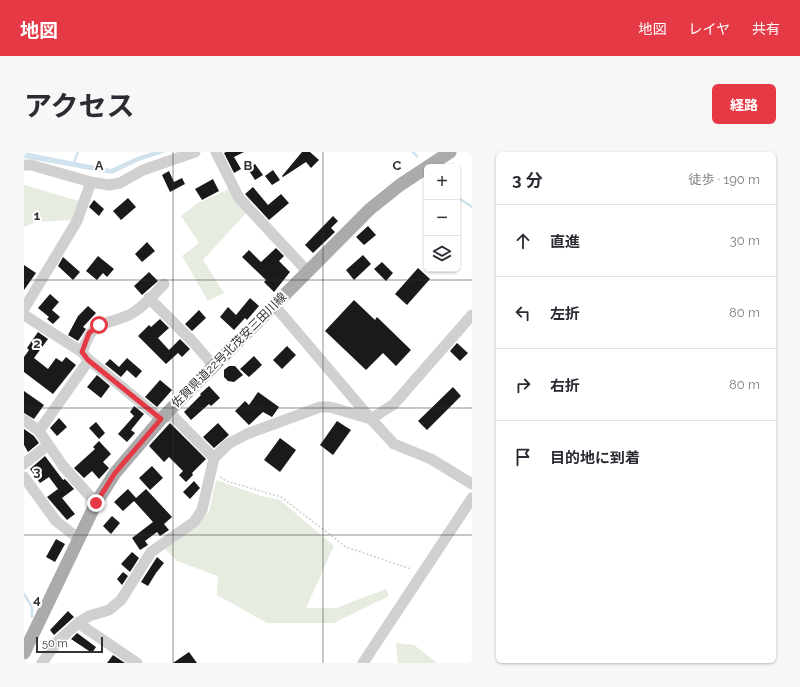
<!DOCTYPE html>
<html lang="ja">
<meta charset="utf-8">
<style>
:root{--surface:#fff;--page:#f7f7f7;--text:#2b2b33;--muted:#7c7c81;--line:#e1e1e2;--accent:#e63946}
body{margin:0;font-family:Raleway,"Noto Sans JP",sans-serif;background:var(--page);color:var(--text)}
.controls{position:absolute;right:12px;top:12px;display:grid;overflow:hidden;border-radius:6px;box-shadow:0 1px 3px #0004}
.controls button{width:36px;height:36px;display:grid;place-items:center;padding:0;border:0;border-bottom:1px solid var(--line);background:var(--surface);color:var(--text);font:20px sans-serif}
.scale{position:absolute;left:12px;bottom:10px;width:67px;box-sizing:border-box;padding-left:4px;border:2px solid #333;border-top:0;font-size:11px;line-height:14px;white-space:nowrap;color:#333;-webkit-text-stroke:3px #fff;paint-order:stroke}
.stop{position:absolute;width:12px;height:12px;margin:-9px;border:3px solid #e63946;border-radius:50%;background:#fff}
.stop.end{background:#e63946;border-color:#fff;box-shadow:0 1px 4px #0008}
.list{margin:0;padding:0;list-style:none}
h2{display:flex;justify-content:space-between;align-items:center;height:52px;margin:0;padding:0 16px;font-size:17px}
h2 small{font-size:13px;font-weight:400;color:var(--muted)}
.list li{display:grid;grid-template-columns:26px 1fr auto;gap:12px;align-items:center;box-sizing:border-box;height:72px;padding:0 16px;border-top:1px solid var(--line)}
.list b{display:block;font-size:15px;white-space:nowrap}
.list em{font-size:13px;font-style:normal;color:var(--muted)}
.icon{flex:none;width:22px;height:22px;fill:none;stroke:currentColor;stroke-width:2;stroke-linecap:round;stroke-linejoin:round}
.map{position:relative;flex:none;width:448px;height:511px;overflow:hidden;border-radius:6px}
header{display:flex;align-items:center;gap:24px;box-sizing:border-box;height:56px;padding:0 20px;background:var(--accent);color:#fff}
header strong{font-size:19px}
nav{display:flex;gap:22px;margin-inline-start:auto;font-size:14px}
.intro{display:flex;align-items:center;justify-content:space-between;box-sizing:border-box;height:96px;padding:0 24px}
h1{margin:0;font-size:28px}
.button{padding:10px 18px;border-radius:6px;background:var(--accent);color:#fff;font-size:14px;font-weight:700}
main{display:flex;gap:24px;padding:0 24px}
aside{flex:1;background:var(--surface);border-radius:6px;box-shadow:0 1px 3px #0004}
.map>svg:first-child{display:block}
</style>
<header>
<strong>地図</strong>
<nav><a>地図</a><a>レイヤ</a><a>共有</a></nav>
</header>
<div class="intro"><h1>アクセス</h1><a class="button">経路</a></div>
<main>
<div class="map">
<svg width="448" height="511" viewBox="0 0 448 511">
<rect width="100%" height="100%" fill="#fff"/>
<path fill="#e6ecdf" d="M0 33 55 49 48 68 12 70 0 75Z
M205 37 222 61 179 108 200 141 184 149 158 104 175 91 157 64 172 52Z
M192 328 237 344 256 348 310 394 282 456H312L362 437 365 444 310 471H243L193 443 194 424 153 409 141 397 185 360Z
M372 491 390 493 413 511H374Z"/>
<path fill="#cfe2ee" d="M128 0H142L115 9 88 22 0 6V1H5L87 17 113 5Z"/>
<g fill="none" stroke-linecap="round" stroke-linejoin="round">
<path stroke="#cfe2ee" stroke-width="2.5" d="M389 0 393 4
M50 10 54 0
M433 45 448 55
M0 442 8 455V465"/>
</g>
<path fill="#1a1a1a" d="M202 0H220L210 5 217 17 210 21 200 1Z
M278 0H286L295 8 287 16 282 10 259 25 258 24Z
M231 12 239 23 231 28 224 17Z
M249 18 256 28 248 33 241 24Z
M145 19 150 30 158 26 161 32 146 40 138 23Z
M189 27 195 39 178 48 171 37Z
M229 35 244 53 257 42 265 51 245 68 221 42Z
M104 46 112 55 97 68 89 59Z
M70 48 80 57 75 64 65 55Z
M309 64 314 69 307 76 311 80 289 101 281 93Z
M344 74 352 83 340 93 332 85Z
M123 90 131 99 118 110 111 102Z
M252 96 260 104 255 109 266 120 250 140 240 130 242 128 218 105 225 98 237 110Z
M339 103 347 112 330 128 322 118Z
M74 104 90 117 83 125 79 121 73 128 62 119Z
M39 105 56 120 49 128 34 114Z
M358 110 369 121 362 129 350 117Z
M0 113 12 121 0 138Z
M394 116 406 127 383 153 371 142Z
M125 120 134 129 118 143 110 134Z
M26 142 35 150 28 158 36 165 29 172 23 167 25 165 14 156Z
M226 146 235 154 223 168 221 166 210 178 196 165 204 155 212 163Z
M330 148 351 168 353 165 387 198 372 214 359 201 342 218 301 179Z
M64 154 72 161 59 175 62 177 54 189 44 183 54 164Z
M175 158 182 166 168 179 161 172Z
M136 167 145 176 134 186 145 198 156 187 166 197 158 205 154 201 142 212 114 184 125 173 127 175Z
M14 180 24 187 10 206 24 217 32 206 38 210 42 205 52 213 29 242 0 220V205L5 198 3 196Z
M433 191 444 201 436 209 426 199Z
M263 194 272 203 258 217 249 208Z
M230 204 238 213 225 225 216 217Z
M103 206 118 219 112 226 103 218 97 225 81 212 86 207 95 215Z
M205 214H211L219 223 210 230 204 229 200 225V218Z
M73 223 86 234 77 246 63 235Z
M136 228 148 238 133 255 121 245Z
M185 234 196 246 187 254 185 252 167 268 160 260 177 243 176 242Z
M429 235 437 244 403 278 394 269Z
M0 239 20 253 10 267 0 261Z
M234 240 255 255 248 265 239 260 225 273 211 259 221 249 225 253Z
M110 254 120 262 107 278 111 281 103 290 94 282 110 264 106 260Z
M35 266 43 275 33 284 26 276Z
M313 269 327 278 309 303 296 293Z
M72 270 81 281 75 287 65 276Z
M146 271 182 307 168 321 169 323 162 330 155 323 159 319 145 305 140 310 125 294Z
M194 271 205 283 190 296 179 285Z
M0 277 10 284 15 291 4 300 0 293Z
M256 286 272 298 256 320 240 308Z
M75 289 87 302 79 310 85 316 75 327 68 319 60 326 50 316 71 297 69 295Z
M21 304 39 328 41 327 50 337 38 346 51 362 43 368 23 345 34 337 25 325 16 331 6 317Z
M128 314 139 326 126 338 115 326Z
M170 329 176 336 166 347 159 340Z
M104 337 112 346 122 337 148 365 140 372 145 378 136 384 133 380 121 389 124 393 116 398 108 386 129 370 110 349 99 359 90 350Z
M88 364 96 371 87 382 79 374Z
M32 387 41 392 31 410 22 405Z
M108 400 115 406 106 420 97 412Z
M133 405 140 411 132 421 124 434 117 430Z
M99 420 104 424 98 433 93 427Z
M44 459 50 465 30 483 26 478Z
M53 481 72 495 68 501 47 487Z
M165 500 173 511H149Z
M89 503 101 511H83Z"/>
<g fill="none" stroke-linecap="round" stroke-linejoin="round">
<path stroke="#cdcdcd" stroke-width="1.5" stroke-dasharray="2 2" stroke-linecap="butt" d="M196 325 202 329 257 345 322 395 387 417"/>
<path stroke="#d0d0d0" stroke-width="11" d="M192 0 215 46 283 119
M0 13H7L67 30 85 33 96 31 119 18 171 0
M125 146 170 191 190 214
M250 153 347 267 370 292 407 307 448 332
M0 157 53 69 67 30
M0 163 58 200 65 208 137 267 148 263 190 306
M58 200C71 165 76 176 105 163 118 157 130 142 140 132
M0 268 15 279 39 314 72 351
M15 279 65 208
M0 312 24 293
M0 325 32 369 54 386
M54 471 113 511
M18 511 33 490 54 471 65 464 85 458 97 448 127 400 170 370 178 358 190 306 204 292 223 282 296 255H306L347 267 370 252 448 163
M339 511 448 346"/>
<path stroke="#ababab" stroke-width="13" d="M0 501 72 351 91 321 137 267 346 57 376 33 426 0"/>
</g>
<g fill="none" stroke-linecap="round" stroke-linejoin="round">
<path stroke="#e63946" stroke-width="5" d="M72 351 91 321 137 267 64 208 58 200 65 181 75 173"/>
</g>
<path fill="none" stroke="#333" stroke-width="1" stroke-opacity="0.55" d="M149 0V511M299 0V511M0 128H448M0 256H448M0 383H448"/>
<g text-anchor="middle" stroke-width="4" stroke-linejoin="round" paint-order="stroke">
<g font-size="12" fill="#333" stroke="#fff">
<text transform="translate(205 198) rotate(-45)" y="4">佐賀県道22号北茂安三田川線</text>
</g>
</g>
<g font-size="13" text-anchor="middle" font-weight="bold" fill="#333" stroke="#fff" stroke-width="4" stroke-linejoin="round" paint-order="stroke">
<text x="75" y="18">A</text>
<text x="224" y="18">B</text>
<text x="373" y="18">C</text>
<text x="13" y="68">1</text>
<text x="13" y="196">2</text>
<text x="13" y="324">3</text>
<text x="13" y="452">4</text>
</g>
</svg>
<div class="controls">
<button>+</button>
<button>−</button>
<button><svg class="icon" aria-label="layers" viewBox="0 0 24 24"><path d="M12 4l9 5-9 5-9-5zM3 14l9 5 9-5"/></svg></button>
</div>
<div class="scale">50 m</div>
<div class="stop" style="left:75px;top:173px"></div>
<div class="stop end" style="left:72px;top:351px"></div>
</div>
<aside>
<h2>3 分<small>徒歩 · 190 m</small></h2>
<ul class="list">
<li><svg class="icon" aria-label="ahead" viewBox="0 0 24 24"><path d="M12 20V5M6 11l6-6 6 6"/></svg><div><b>直進</b></div><em>30 m</em></li>
<li><svg class="icon" aria-label="left" viewBox="0 0 24 24"><path d="M17 20v-9H6M10 6l-5 5 5 5"/></svg><div><b>左折</b></div><em>80 m</em></li>
<li><svg class="icon" aria-label="right" viewBox="0 0 24 24"><path d="M7 20v-9h11M14 6l5 5-5 5"/></svg><div><b>右折</b></div><em>80 m</em></li>
<li><svg class="icon" aria-label="arrive" viewBox="0 0 24 24"><path d="M6 21V4h12l-3 4 3 4H6"/></svg><div><b>目的地に到着</b></div></li>
</ul>
</aside>
</main>
